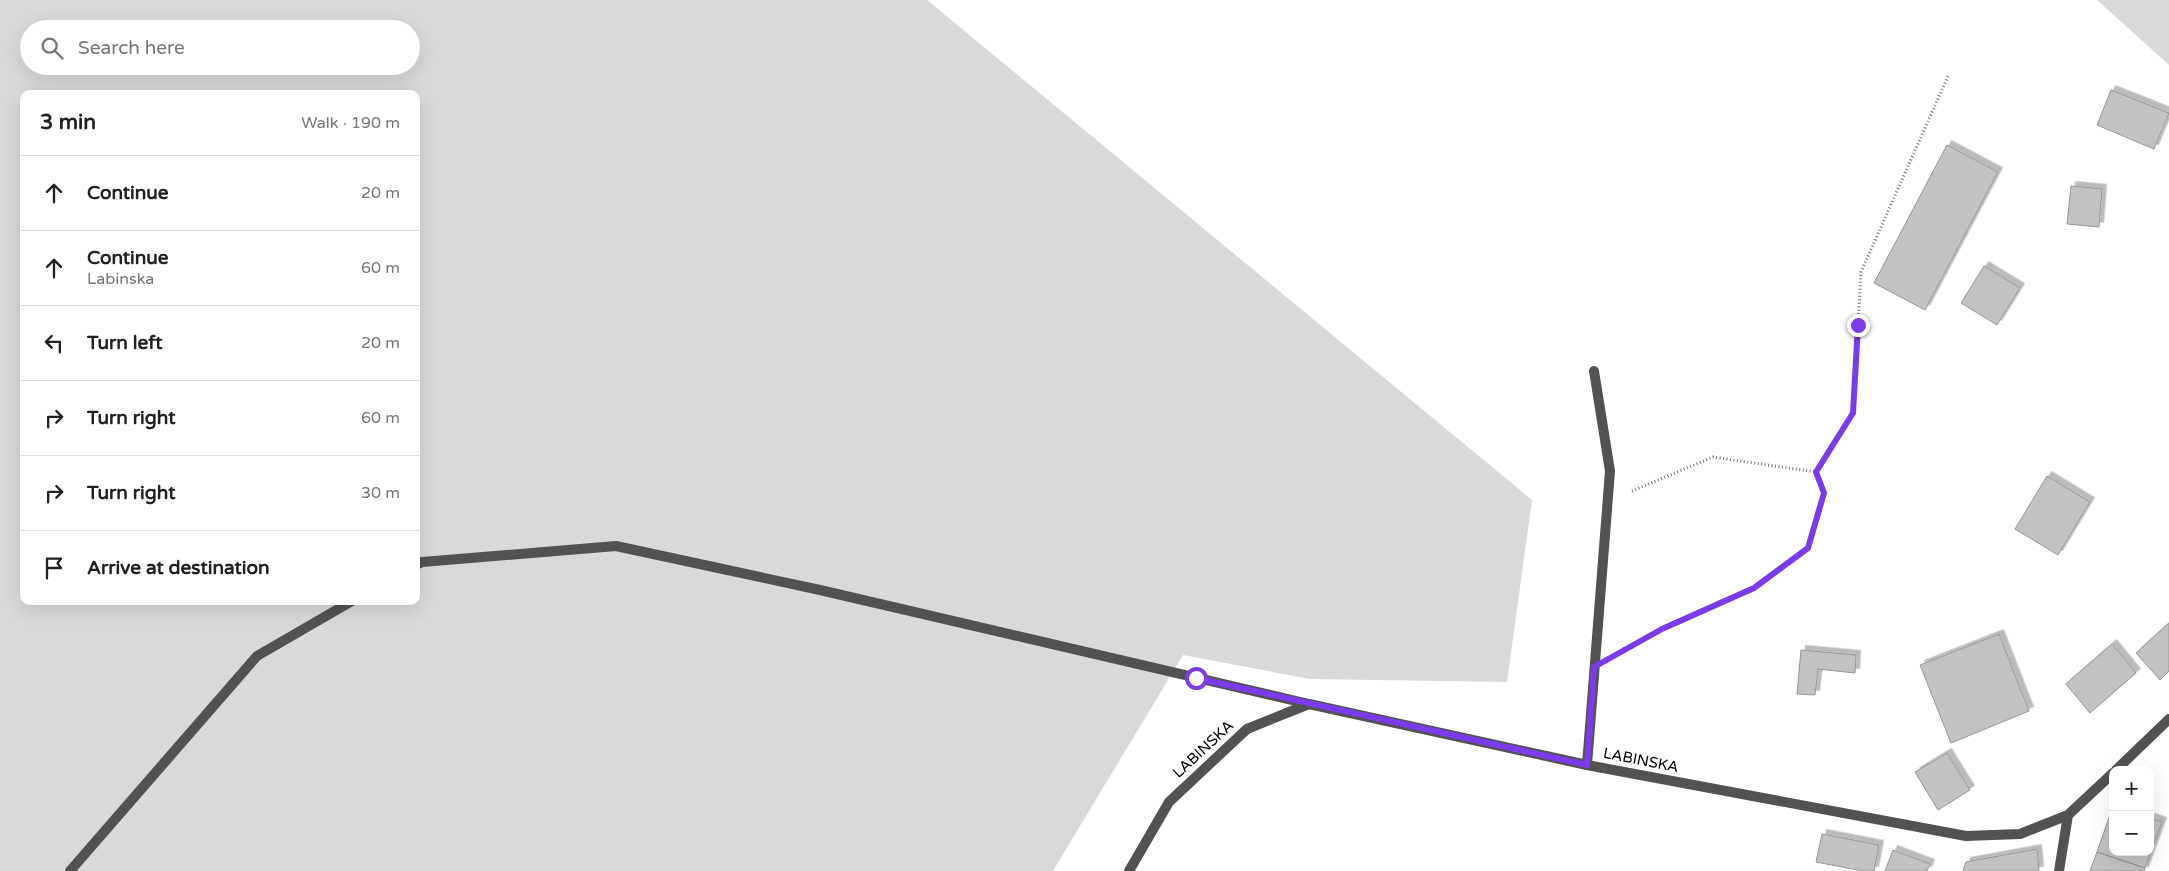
<!DOCTYPE html>
<meta charset="utf-8">
<style>
:root{--surface:#fff;--page:#f2f2f2;--text:#202124;--muted:#757577;--line:#e0e0e0}
body{margin:0;font-family:"Varela Round",sans-serif;background:var(--page);color:var(--text)}
.controls{position:absolute;right:15px;bottom:15px;display:grid;overflow:hidden;border-radius:10px;box-shadow:0 5px 20px #0002}
.controls button{width:45px;height:45px;display:grid;place-items:center;padding:0;border:0;border-bottom:1px solid var(--line);background:var(--surface);color:var(--text);font:25px sans-serif}
.stop{position:absolute;width:15px;height:15px;margin:-11px;border:4px solid #7c3aed;border-radius:50%;background:#fff}
.stop.end{background:#7c3aed;border-color:#fff;box-shadow:0 1px 5px #0008}
.list{margin:0;padding:0;list-style:none}
h2{display:flex;justify-content:space-between;align-items:center;height:65px;margin:0;padding:0 20px;font-size:21px}
h2 small{font-size:16px;font-weight:400;color:var(--muted)}
.list li{display:grid;grid-template-columns:32px 1fr auto;gap:15px;align-items:center;box-sizing:border-box;height:75px;padding:0 20px;border-top:1px solid var(--line)}
.list b{display:block;font-size:19px;white-space:nowrap}
.list p{margin:0;font-size:16px;white-space:nowrap;color:var(--muted)}
.list em{font-size:16px;font-style:normal;color:var(--muted)}
.icon{flex:none;width:28px;height:28px;fill:none;stroke:currentColor;stroke-width:2;stroke-linecap:round;stroke-linejoin:round}
.map{position:relative;flex:none;width:2169px;height:871px;overflow:hidden}
.search{position:absolute;background:var(--surface);box-shadow:0 5px 20px #0002;left:20px;top:20px;width:400px;height:55px;display:flex;align-items:center;gap:12px;box-sizing:border-box;padding:0 18px;border-radius:28px;color:var(--muted);font-size:19px}
.panel{position:absolute;background:var(--surface);box-shadow:0 5px 20px #0002;left:20px;top:90px;width:400px;height:515px;border-radius:10px}
.map>svg:first-child{display:block}
</style>
<div class="map">
<svg width="2169" height="871" viewBox="0 0 2169 871">
<defs>
<filter id="shadow"><feDropShadow dx="4.5" dy="-4.5" stdDeviation="0" flood-color="#0004"/></filter>
</defs>
<rect width="100%" height="100%" fill="#fff"/>
<path fill="#d9d9d9" fill-rule="evenodd" d="M0 0H927L1532 500 1507 682 1310 679 1183 655 1053 871H0ZM29 29H411V66H29ZM24 94H416V601H24Z
M2097 0H2169V65Z"/>
<path fill="#c2c2c2" stroke="#969696" filter="url(#shadow)" d="M2111 90 2169 113 2154 149 2097 125Z
M1947 145 1998 172 1925 310 1874 283Z
M2071 186 2102 189 2099 227 2067 224Z
M1984 266 2020 288 1997 325 1961 303Z
M2047 476 2090 502 2058 555 2015 529Z
M2169 623V671L2160 680 2136 653Z
M1999 634 2029 711 1951 743 1920 665Z
M2112 644 2136 673 2090 713 2066 684Z
M1801 650 1856 655 1855 673 1818 669 1815 695 1797 694Z
M1947 753 1970 790 1938 810 1915 772Z
M2113 806V852H2150V818L2162 822 2145 868 2097 852Z
M1822 834 1879 845 1874 871H1863L1816 862Z
M2037 849 2039 871H1963L1966 862Z
M1893 850 1930 864 1927 871H1885Z
M2097 852 2145 868 2144 871H2090Z"/>
<g fill="none" stroke-linecap="round" stroke-linejoin="round">
<path stroke="#747474" stroke-width="3" stroke-dasharray="1 2.5" stroke-linecap="butt" d="M1632 491 1713 457 1816 472 1853 413 1861 272 1949 74
M1619 653 1662 629 1754 588 1808 548 1825 493 1816 472"/>
<path stroke="#525252" stroke-width="10" d="M416 565 422 562 616 546 820 590 1309 704
M1587 765 1610 471 1594 371
M2116 770 2169 719
M70 871 257 656 352 601
M1129 871 1169 802 1247 729 1309 704 1587 765 1966 836 2020 834 2068 815 2113 773
M2059 871 2068 815"/>
</g>
<g fill="none" stroke-linecap="round" stroke-linejoin="round">
<path stroke="#7c3aed" stroke-width="6" d="M1196 678 1587 765 1594 667 1662 629 1754 588 1808 548 1824 493 1816 472 1853 413 1858 325"/>
</g>
<g text-anchor="middle" stroke-width="4.5" stroke-linejoin="round" paint-order="stroke">
<g font-size="15" fill="#000" stroke="#fff">
<text transform="translate(1203 749) rotate(-43)" y="5">LABINSKA</text>
<text transform="translate(1641 760) rotate(11)" y="5">LABINSKA</text>
</g>
</g>
</svg>
<div class="controls">
<button>+</button>
<button>−</button>
</div>
<div class="stop" style="left:1196px;top:678px"></div>
<div class="stop end" style="left:1858px;top:325px"></div>
<div class="search"><svg class="icon" aria-label="search" viewBox="0 0 24 24"><circle cx="10" cy="10" r="6"/><path d="M15 15l6 6"/></svg>Search here</div>
<section class="panel">
<h2>3 min<small>Walk · 190 m</small></h2>
<ul class="list">
<li><svg class="icon" aria-label="ahead" viewBox="0 0 24 24"><path d="M12 20V5M6 11l6-6 6 6"/></svg><div><b>Continue</b></div><em>20 m</em></li>
<li><svg class="icon" aria-label="ahead" viewBox="0 0 24 24"><path d="M12 20V5M6 11l6-6 6 6"/></svg><div><b>Continue</b><p>Labinska</p></div><em>60 m</em></li>
<li><svg class="icon" aria-label="left" viewBox="0 0 24 24"><path d="M17 20v-9H6M10 6l-5 5 5 5"/></svg><div><b>Turn left</b></div><em>20 m</em></li>
<li><svg class="icon" aria-label="right" viewBox="0 0 24 24"><path d="M7 20v-9h11M14 6l5 5-5 5"/></svg><div><b>Turn right</b></div><em>60 m</em></li>
<li><svg class="icon" aria-label="right" viewBox="0 0 24 24"><path d="M7 20v-9h11M14 6l5 5-5 5"/></svg><div><b>Turn right</b></div><em>30 m</em></li>
<li><svg class="icon" aria-label="arrive" viewBox="0 0 24 24"><path d="M6 21V4h12l-3 4 3 4H6"/></svg><div><b>Arrive at destination</b></div></li>
</ul>
</section>
</div>
